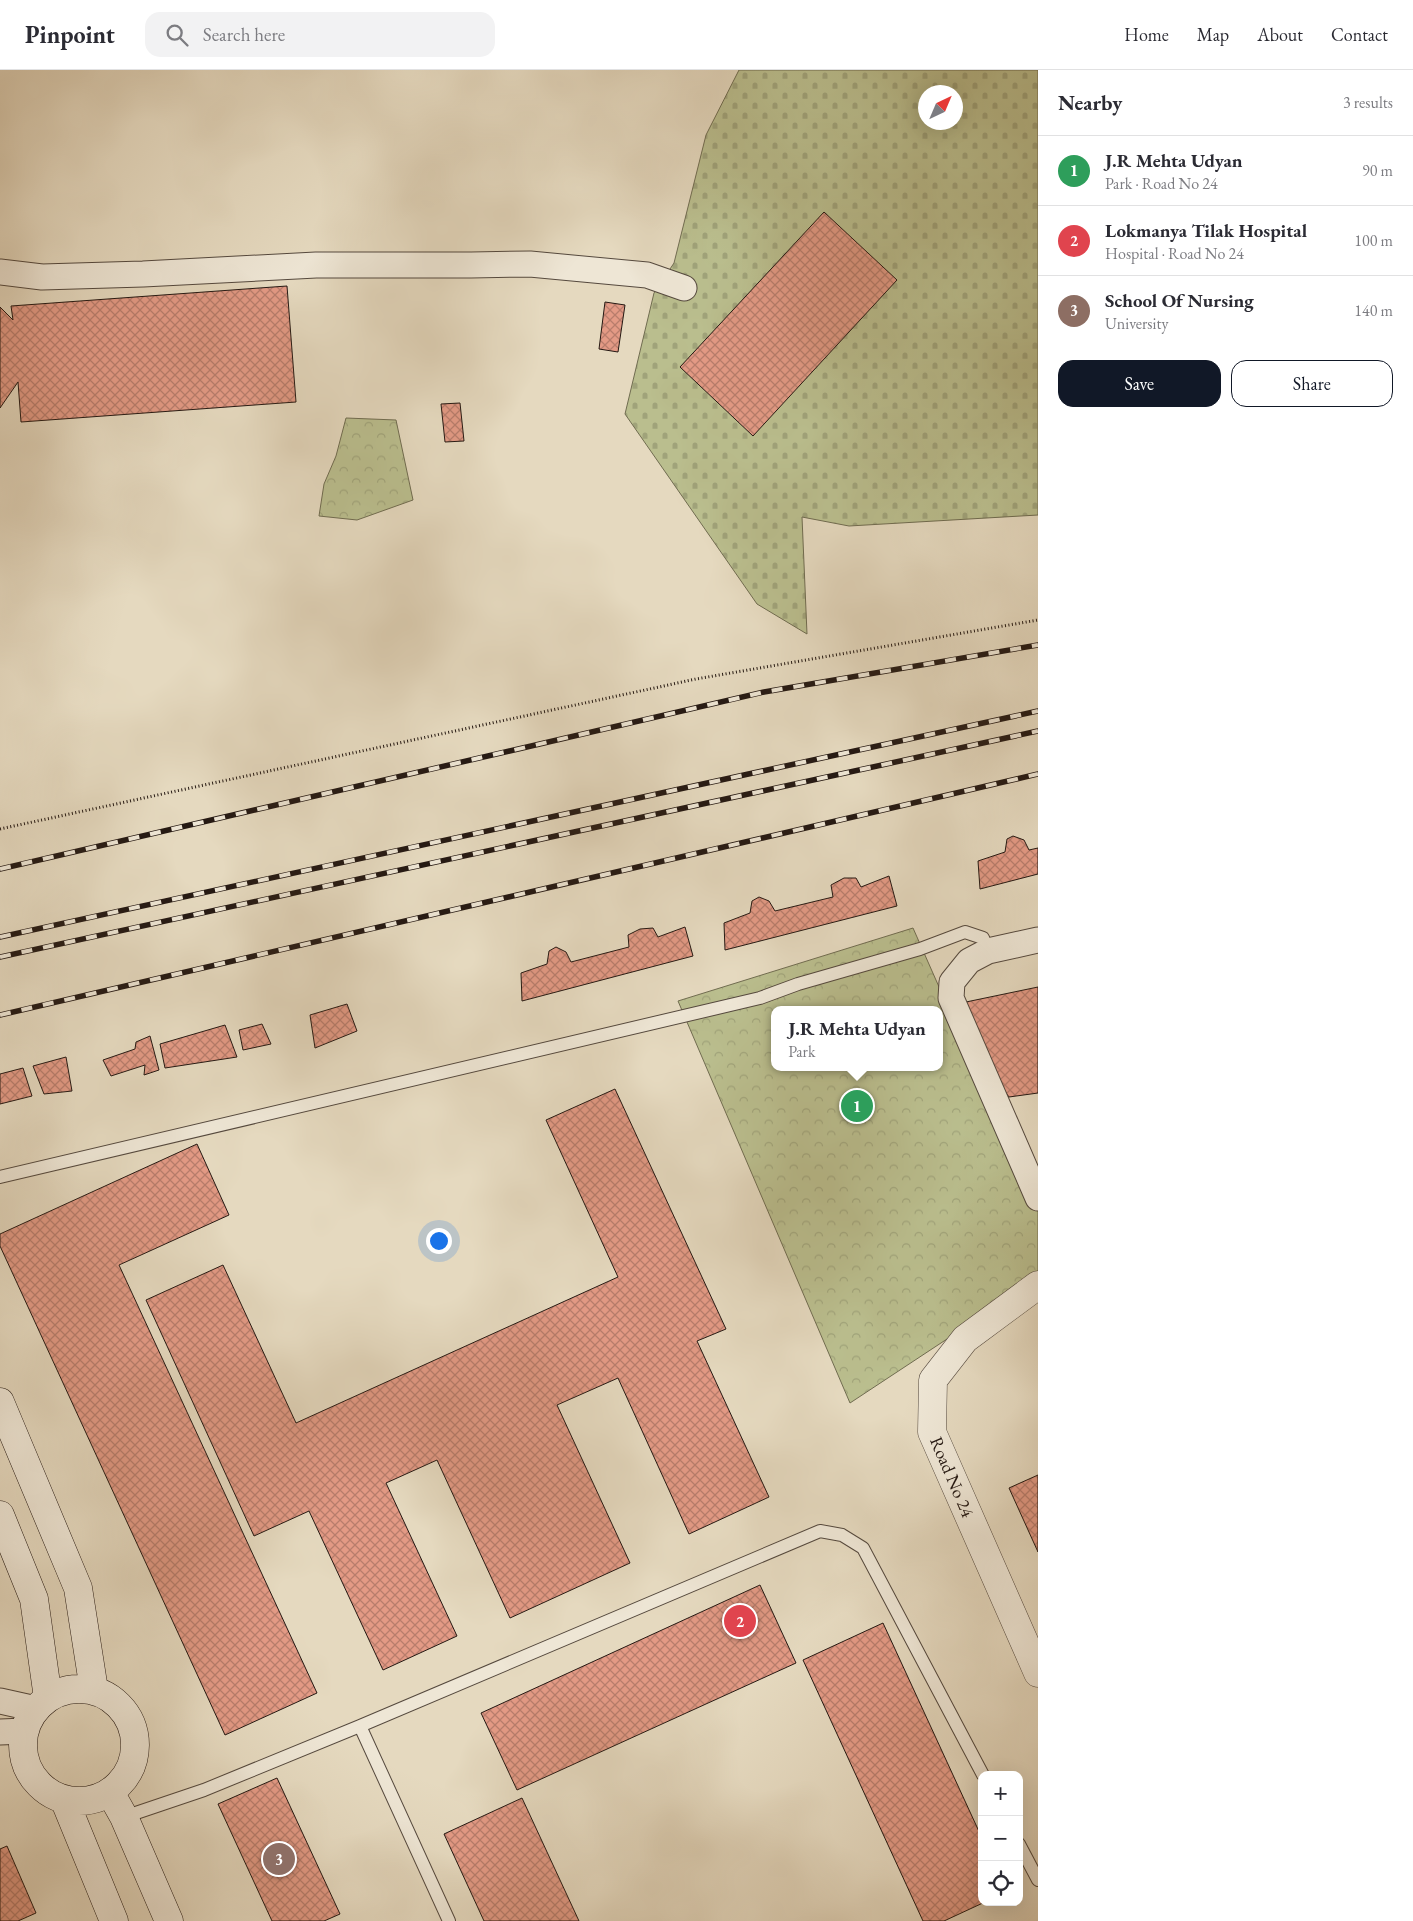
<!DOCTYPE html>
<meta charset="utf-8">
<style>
:root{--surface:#fff;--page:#f2f2f3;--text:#2b2b33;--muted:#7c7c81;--line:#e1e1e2;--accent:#111827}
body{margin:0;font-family:"EB Garamond",serif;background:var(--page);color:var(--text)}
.controls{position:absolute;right:15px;bottom:15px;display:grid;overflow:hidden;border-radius:10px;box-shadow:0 5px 20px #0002}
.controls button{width:45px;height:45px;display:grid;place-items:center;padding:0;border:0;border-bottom:1px solid var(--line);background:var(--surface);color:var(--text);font:25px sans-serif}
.compass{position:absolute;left:918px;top:15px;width:45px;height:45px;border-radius:50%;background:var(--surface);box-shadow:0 5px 20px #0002;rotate:44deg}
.you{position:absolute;left:438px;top:1170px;width:18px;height:18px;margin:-12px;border:4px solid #fff;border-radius:50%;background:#1a73e8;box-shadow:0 0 0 8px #1a73e833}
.badge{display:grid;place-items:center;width:32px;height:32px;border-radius:50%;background:var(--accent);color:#fff;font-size:16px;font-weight:700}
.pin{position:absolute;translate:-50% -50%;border:2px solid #fff;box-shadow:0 1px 5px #0006}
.popup{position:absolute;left:771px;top:936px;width:172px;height:65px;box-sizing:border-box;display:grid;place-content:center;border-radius:10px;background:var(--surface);filter:drop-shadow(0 1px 4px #0005);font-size:16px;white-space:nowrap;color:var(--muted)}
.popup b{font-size:19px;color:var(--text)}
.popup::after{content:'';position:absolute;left:50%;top:100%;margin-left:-10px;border:10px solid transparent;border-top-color:var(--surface)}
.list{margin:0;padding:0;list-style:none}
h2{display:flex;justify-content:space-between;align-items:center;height:65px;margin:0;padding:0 20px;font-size:21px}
h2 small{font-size:16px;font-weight:400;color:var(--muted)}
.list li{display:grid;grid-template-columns:32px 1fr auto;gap:15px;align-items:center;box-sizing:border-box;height:70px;padding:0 20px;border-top:1px solid var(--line)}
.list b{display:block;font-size:19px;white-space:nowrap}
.list p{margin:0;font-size:16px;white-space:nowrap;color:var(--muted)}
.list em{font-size:16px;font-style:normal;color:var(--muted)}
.actions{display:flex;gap:10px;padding:15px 20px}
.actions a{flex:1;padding:11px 0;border:1px solid var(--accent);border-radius:15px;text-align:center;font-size:18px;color:var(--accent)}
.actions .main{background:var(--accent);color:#fff}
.icon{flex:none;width:28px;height:28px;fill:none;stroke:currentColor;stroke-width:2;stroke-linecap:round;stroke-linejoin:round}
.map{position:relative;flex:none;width:1038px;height:1851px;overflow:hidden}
header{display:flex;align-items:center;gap:30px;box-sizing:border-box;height:70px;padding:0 25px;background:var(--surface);border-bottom:1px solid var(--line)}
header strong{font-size:24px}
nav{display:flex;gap:28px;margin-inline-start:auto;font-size:18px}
.search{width:350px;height:45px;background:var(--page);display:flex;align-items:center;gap:12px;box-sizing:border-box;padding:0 18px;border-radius:15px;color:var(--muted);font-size:19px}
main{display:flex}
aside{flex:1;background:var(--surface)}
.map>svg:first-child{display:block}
</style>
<header>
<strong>Pinpoint</strong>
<div class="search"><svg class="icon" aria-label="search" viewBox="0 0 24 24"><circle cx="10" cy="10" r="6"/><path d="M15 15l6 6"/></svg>Search here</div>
<nav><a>Home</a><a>Map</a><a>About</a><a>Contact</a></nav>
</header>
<main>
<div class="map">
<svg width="1038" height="1851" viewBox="0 0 1038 1851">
<defs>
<pattern id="forest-crowns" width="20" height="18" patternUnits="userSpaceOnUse" patternTransform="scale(1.25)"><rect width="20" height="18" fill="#babe8e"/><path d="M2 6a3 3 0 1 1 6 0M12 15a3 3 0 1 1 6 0" fill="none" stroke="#a0a37a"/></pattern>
<pattern id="cemetery-stones" width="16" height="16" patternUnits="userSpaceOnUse" patternTransform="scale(1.25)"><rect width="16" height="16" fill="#babe8e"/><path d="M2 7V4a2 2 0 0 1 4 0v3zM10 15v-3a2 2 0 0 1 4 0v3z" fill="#a0a37a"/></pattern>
<pattern id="building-cross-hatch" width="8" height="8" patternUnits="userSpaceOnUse" patternTransform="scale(1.25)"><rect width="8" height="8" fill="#e39a85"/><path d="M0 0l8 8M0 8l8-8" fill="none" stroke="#b87d6c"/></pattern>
</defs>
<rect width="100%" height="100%" fill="#e5d9bf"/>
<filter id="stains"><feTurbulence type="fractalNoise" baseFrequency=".004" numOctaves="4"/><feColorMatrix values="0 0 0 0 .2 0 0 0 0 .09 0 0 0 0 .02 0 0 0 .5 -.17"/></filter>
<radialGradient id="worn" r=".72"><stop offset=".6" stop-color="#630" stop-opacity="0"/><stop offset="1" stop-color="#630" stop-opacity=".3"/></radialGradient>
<path fill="url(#forest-crowns)" stroke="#706c50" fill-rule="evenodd" d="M346 348 396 350 413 430 357 450 319 446 324 414 336 386Z
M913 858 1038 1141V1209L850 1333 678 931ZM774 940H940V997H774Z"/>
<path fill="url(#cemetery-stones)" stroke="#706c50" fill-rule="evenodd" d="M739 0H1038V445L849 456 802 447 807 564 757 534 625 344 654 223 674 193 706 65ZM926 22H956V52H926Z"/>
<path fill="url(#building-cross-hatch)" stroke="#251913" d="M824 142 897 210 753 366 680 297Z
M287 216 296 332 21 352 18 312 0 338V237L13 250 11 236Z
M605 232 625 235 618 282 599 279Z
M460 333 464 371 445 372 441 334Z
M1013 766 1024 770 1029 780 1038 778V804L980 819 978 791 1005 782 1007 769Z
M889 806 897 836 725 880 724 853 750 843 752 831 759 827 769 831 775 841 833 827 831 815 844 808H856L861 817Z
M685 857 693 886 522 931 521 903 547 894 549 881 556 877 566 882 571 892 629 877 628 865 640 859 653 858 658 867Z
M1038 917V1023L1009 1027 984 993 966 932Z
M347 934 357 961 315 978 310 945Z
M262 954 271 974 243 980 239 960Z
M225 955 237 987 165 998 160 974Z
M150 966 159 1000 144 1005 145 995 111 1006 103 990 135 979 136 972Z
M66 987 72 1021 44 1024 33 996Z
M23 998 32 1026 0 1034V1004Z
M615 1019 726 1259 697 1271 769 1427 689 1464 618 1308 557 1335 630 1493 510 1548 437 1390 386 1413 457 1566 383 1600 309 1441 254 1466 146 1230 223 1195 296 1353 618 1207 546 1050Z
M197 1074 229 1145 119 1195 317 1623 225 1665 0 1176V1164Z
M1038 1405V1482L1009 1418Z
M760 1515 796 1593 517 1720 481 1643Z
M883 1553 982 1768V1832H985L944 1851H923L803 1590Z
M277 1708 340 1844 324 1851H272L218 1734Z
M522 1728 579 1851H484L444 1764Z
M7 1776 36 1843 18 1851H0V1779Z"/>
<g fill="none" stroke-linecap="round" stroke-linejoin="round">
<g stroke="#55493e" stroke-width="14">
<path id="service" d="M0 1107 760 928 798 914 920 879 965 862 983 868 988 881
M124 1747 204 1720 360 1656
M1019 1774 1038 1810
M449 1851 360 1656 820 1461 842 1465 863 1478 983 1705"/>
</g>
<g stroke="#55493e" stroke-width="27">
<path id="minor" d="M0 202 42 207 143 204 316 195H471L530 194 647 205 684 218
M1038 870 988 881 969 891 952 912 951 928 1038 1128
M0 1631 36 1639
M0 1662 25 1661"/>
</g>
<g stroke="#55493e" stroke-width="29">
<path id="tertiary" d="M1038 1215 965 1269 933 1310 932 1362 1038 1603"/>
</g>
<g stroke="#251913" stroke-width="29">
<path id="secondary" d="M0 1332 78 1518 94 1620
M0 1445 34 1529 48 1628
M23 1675a56 56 0 1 1 112 0a56 56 0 1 1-112 0Z
M110 1722 124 1747 169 1851
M64 1729 114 1851"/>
</g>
<path stroke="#251913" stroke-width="3" stroke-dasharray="1 2.5" stroke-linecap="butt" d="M0 759 696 609 1038 550"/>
<use href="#service" stroke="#eee6d5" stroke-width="12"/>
<use href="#minor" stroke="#eee6d5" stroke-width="25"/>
<use href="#tertiary" stroke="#eee6d5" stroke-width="28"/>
<use href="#secondary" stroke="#eee6d5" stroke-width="28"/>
<g stroke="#251913" stroke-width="5.5">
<path id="rail" d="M0 799 764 622 1038 575
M0 867 1038 641
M0 887 1038 661
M0 945 1038 704"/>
</g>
<use href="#rail" stroke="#eee6d5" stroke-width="4" stroke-dasharray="11" stroke-linecap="butt"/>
</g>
<g text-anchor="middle" stroke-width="5" stroke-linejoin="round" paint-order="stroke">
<g font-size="18" fill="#251913" stroke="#eee6d5">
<text transform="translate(952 1407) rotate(67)" y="6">Road No 24</text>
</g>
</g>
<rect width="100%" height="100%" filter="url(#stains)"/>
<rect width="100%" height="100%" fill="url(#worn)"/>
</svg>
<div class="controls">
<button>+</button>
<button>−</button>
<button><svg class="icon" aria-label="locate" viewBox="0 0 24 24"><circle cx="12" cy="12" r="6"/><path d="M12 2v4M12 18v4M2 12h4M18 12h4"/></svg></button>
</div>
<svg class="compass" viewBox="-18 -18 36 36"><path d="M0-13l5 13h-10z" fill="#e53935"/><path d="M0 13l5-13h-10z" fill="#7c7c81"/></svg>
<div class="you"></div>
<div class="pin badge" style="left:857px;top:1036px;background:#2e9e5b">1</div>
<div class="popup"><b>J.R Mehta Udyan</b>Park</div>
<div class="pin badge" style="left:740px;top:1551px;background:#e0444e">2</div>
<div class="pin badge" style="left:279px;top:1789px;background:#8d6e63">3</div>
</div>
<aside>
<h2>Nearby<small>3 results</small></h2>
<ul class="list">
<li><span class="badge" style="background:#2e9e5b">1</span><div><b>J.R Mehta Udyan</b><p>Park · Road No 24</p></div><em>90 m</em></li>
<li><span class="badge" style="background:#e0444e">2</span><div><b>Lokmanya Tilak Hospital</b><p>Hospital · Road No 24</p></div><em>100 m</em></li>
<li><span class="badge" style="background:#8d6e63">3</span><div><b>School Of Nursing</b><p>University</p></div><em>140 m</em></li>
</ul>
<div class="actions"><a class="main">Save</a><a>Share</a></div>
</aside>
</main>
